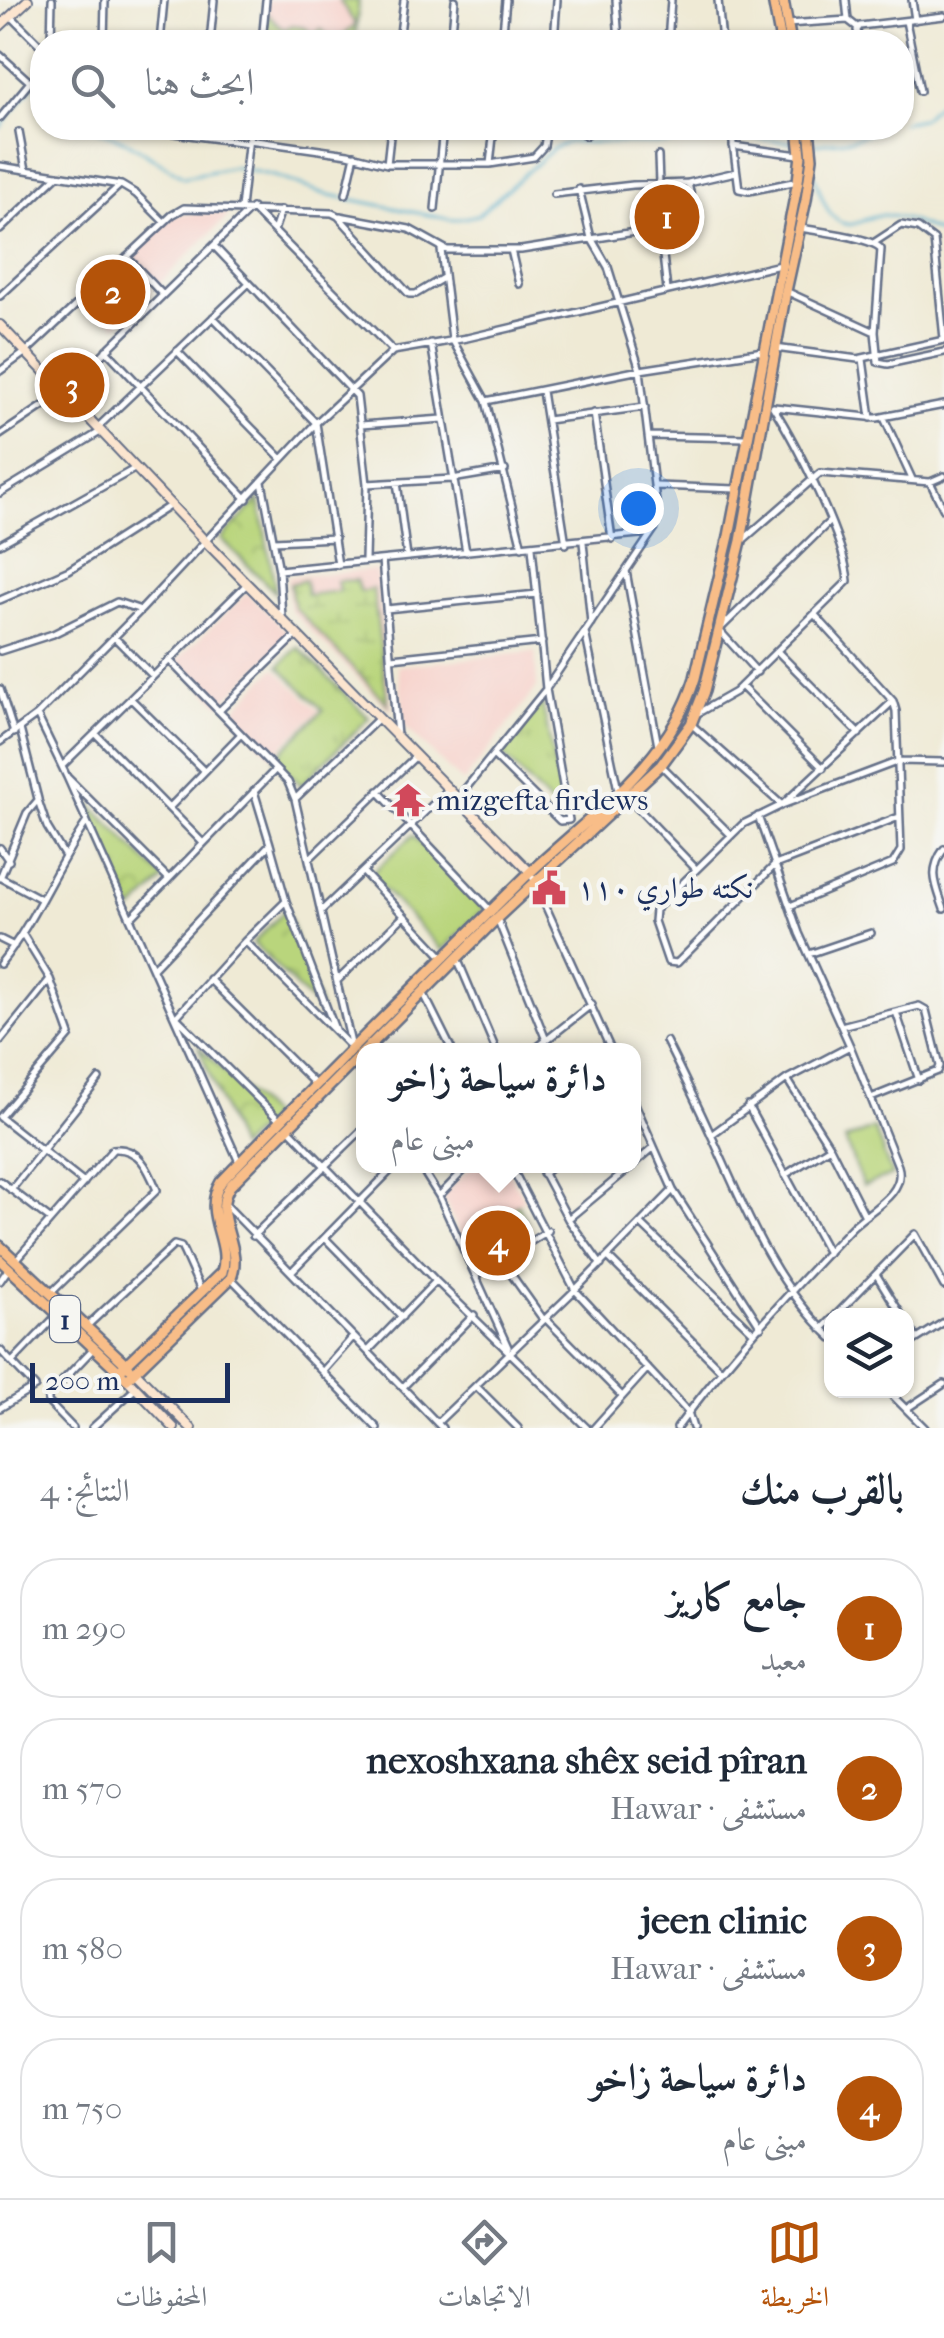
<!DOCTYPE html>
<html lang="ar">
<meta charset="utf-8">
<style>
:root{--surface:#fff;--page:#f2f2f3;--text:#1f2937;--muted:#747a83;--line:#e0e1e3;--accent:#b45309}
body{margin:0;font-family:"IM FELL French Canon",Amiri,serif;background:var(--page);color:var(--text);direction:rtl}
.controls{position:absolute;right:30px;bottom:30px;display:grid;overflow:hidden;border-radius:20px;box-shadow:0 2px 8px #0004}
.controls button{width:90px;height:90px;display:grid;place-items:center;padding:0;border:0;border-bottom:2px solid var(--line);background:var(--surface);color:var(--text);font:50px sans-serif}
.scale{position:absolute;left:30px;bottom:25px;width:200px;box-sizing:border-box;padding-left:10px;border:5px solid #1b2f5e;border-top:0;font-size:28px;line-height:35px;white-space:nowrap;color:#1b2f5e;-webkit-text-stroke:8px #f6f6f2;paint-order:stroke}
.you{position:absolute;left:638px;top:508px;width:35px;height:35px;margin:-25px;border:8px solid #fff;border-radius:50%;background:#1a73e8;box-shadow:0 0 0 15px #1a73e833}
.badge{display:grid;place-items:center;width:65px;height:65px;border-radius:50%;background:var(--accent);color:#fff;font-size:32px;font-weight:700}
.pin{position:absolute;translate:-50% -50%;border:5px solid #fff;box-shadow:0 2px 10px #0006}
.popup{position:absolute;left:356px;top:1043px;width:285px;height:130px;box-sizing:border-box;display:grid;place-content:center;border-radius:20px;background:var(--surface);filter:drop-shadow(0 2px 8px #0005);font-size:32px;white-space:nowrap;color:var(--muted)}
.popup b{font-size:38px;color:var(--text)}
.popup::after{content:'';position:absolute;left:50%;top:100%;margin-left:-20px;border:20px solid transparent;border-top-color:var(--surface)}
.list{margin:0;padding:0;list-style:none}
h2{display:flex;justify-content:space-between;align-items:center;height:130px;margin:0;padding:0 40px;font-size:42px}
h2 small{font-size:32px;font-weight:400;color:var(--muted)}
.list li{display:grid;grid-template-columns:65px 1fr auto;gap:30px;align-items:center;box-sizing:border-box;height:140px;margin:0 20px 20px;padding:0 20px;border:2px solid var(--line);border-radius:40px}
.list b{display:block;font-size:38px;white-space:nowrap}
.list p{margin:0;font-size:32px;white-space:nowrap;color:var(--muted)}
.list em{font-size:32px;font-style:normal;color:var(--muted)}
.icon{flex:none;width:55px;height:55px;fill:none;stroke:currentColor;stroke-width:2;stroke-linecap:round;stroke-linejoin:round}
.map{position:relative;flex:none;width:944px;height:1428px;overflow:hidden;direction:ltr}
.search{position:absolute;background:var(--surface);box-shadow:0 2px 8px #0004;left:30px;right:30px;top:30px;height:110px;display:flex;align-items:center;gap:25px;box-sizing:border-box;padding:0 35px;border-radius:40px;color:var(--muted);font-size:38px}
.sheet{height:770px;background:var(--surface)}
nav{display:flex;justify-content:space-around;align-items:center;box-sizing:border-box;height:140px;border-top:2px solid var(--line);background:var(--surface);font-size:28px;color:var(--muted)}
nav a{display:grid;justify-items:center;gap:5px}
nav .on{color:var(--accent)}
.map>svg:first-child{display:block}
</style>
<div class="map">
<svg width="944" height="1428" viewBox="0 0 944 1428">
<defs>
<pattern id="grass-tufts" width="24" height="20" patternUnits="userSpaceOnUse" patternTransform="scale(2.5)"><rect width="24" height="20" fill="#b9d57b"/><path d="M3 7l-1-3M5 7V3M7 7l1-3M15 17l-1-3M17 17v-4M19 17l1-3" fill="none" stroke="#9eb76d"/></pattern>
<pattern id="wetland-marsh" width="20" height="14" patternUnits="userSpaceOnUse" patternTransform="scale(2.5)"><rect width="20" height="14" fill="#b9d57b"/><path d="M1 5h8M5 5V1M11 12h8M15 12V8" fill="none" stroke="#9eb76d"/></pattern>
<pattern id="park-crowns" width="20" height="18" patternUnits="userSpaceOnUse" patternTransform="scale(2.5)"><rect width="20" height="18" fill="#b9d57b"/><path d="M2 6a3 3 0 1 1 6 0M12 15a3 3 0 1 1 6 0" fill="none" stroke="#9eb76d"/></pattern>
</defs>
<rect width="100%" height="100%" fill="#f6f6f2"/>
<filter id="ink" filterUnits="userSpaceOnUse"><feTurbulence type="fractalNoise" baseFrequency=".01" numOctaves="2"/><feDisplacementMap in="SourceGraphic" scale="20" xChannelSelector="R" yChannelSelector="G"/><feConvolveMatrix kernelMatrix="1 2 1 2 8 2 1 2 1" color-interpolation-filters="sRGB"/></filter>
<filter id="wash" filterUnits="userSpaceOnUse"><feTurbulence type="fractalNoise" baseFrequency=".0048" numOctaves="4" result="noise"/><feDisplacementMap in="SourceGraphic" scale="40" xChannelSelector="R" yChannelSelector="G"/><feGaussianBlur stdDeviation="2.25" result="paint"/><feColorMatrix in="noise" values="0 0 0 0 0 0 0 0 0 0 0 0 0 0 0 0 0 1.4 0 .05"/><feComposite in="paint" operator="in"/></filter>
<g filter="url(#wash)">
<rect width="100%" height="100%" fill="#efead5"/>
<path fill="#f7d0c9" d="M268 0H359L355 42 264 36Z
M227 213 228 216 158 285 131 257 174 215Z
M124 261 153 290 117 326 88 296Z
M376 570 392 712 290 610 287 577Z
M247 593 291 635 220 705 176 661Z
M535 652 537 687 463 783 405 726 398 666Z
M275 668 319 711 272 756 230 714Z
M472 1166H505L524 1199 462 1238 442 1196Z"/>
<path fill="url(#grass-tufts)" stroke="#6a826c" stroke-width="2.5" d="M298 647 369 718 301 785 274 759 323 710 279 666Z
M542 702 563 808 560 815 502 754Z"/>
<path fill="url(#wetland-marsh)" stroke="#6a826c" stroke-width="2.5" d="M305 580 307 595 339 591 337 581 356 580 360 592 373 589 388 704 294 607 290 584Z"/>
<path fill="url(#park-crowns)" stroke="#6a826c" stroke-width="2.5" d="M259 499 276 593 221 539Z
M85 799 164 879 133 911Z
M286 909 321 1012 253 943Z
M198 1046 272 1117 239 1148Z"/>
<path fill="#b9d57b" stroke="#6a826c" stroke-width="2.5" d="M339 0H359L355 42 265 35 268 14 284 30 292 25 305 28 314 35 321 29 334 42 356 25Z
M413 835 485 909 442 950 370 875Z
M874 1128 892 1175 863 1186 845 1140Z
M518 1204 527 1223 511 1234 506 1228 482 1244 481 1240 477 1241 481 1250 471 1257 463 1239Z"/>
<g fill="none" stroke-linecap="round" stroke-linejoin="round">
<path stroke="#4fadcd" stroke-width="2.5" d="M902 123 921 119 944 98
M0 128 33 85 42 82
M94 128 127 142 184 177 234 167 274 176 325 194 453 220 478 215 554 148 568 142 666 144 692 139 740 137 808 144
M816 144 852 139 882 128
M813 172C819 187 824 212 838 221 855 232 867 213 884 215 903 217 927 226 944 236"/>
</g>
</g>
<g filter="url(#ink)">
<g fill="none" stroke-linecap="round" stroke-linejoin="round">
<g stroke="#657088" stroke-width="10">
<path id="street" d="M616 0 619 42
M718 0 722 42
M846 0 848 20
M912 0 915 20
M11 16 42 47
M906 21 920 91
M787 24 848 20 857 27
M51 42 52 0
M104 42 105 0
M160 42 164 0
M210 42 214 0
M262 42 266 0
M399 42 404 0
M451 42 455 0
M502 42 506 0
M554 42 557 0
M668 42 671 0
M859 42 857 30 860 26 944 16
M0 55 30 82
M0 118 30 82 42 77
M137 128 248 143
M731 128 739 189 749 191 798 181
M19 132 26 170
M663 134 664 128
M585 136 586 128
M249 140 348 154 387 164H490L534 157 544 146 547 128
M733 146 799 155
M658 156 659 184
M387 164 391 128
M490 164 494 128
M0 166 121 185 136 194 164 222
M346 194 355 155
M554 194 633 185 688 183 736 172
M241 208 250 128
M435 209 443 128
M254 211 393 351
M340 216 409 229 447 250H521L654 229 661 238 667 290
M801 228C820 232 872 237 881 249L875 332 878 362 888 364 944 352
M0 230 58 175
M274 231 281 210
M661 238 698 227 688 183
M875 242 901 225 918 228 934 240 944 339
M214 246 357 396 367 484 365 560
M441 250 452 339 486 401 522 547
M511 250 519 284
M127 257 163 295
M788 292 875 332
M0 296 119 186
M213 317 316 423 338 565
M431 343 466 552
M775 348 858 359 944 340
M106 350 247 499
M177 351 282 459
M863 359 871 418
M0 371 26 352 172 215 184 208 332 213 338 216 409 294H416L443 278
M542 391 566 544
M486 401 640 370 763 351
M774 407 877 418 944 405
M594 413 612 539
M884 418 912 479
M547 420 645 407
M361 425 443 419
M98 427 249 283
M0 435 64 392 252 208
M649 436 746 438
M262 482 279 570 282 617
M397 482 407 557
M930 482 944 510
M367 484 452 479 505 470
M657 486 736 489
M0 493 100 432
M743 540 820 473 930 482 944 476
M274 541 335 538
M583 542 591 623
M0 544 136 468
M382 560 397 736
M279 570 649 533
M626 571 658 746
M0 600 69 570 171 505
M386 609 537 594
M585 632 618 790
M114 637 153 676
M0 651 53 634 117 602 141 610
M778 652 859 734
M392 658 542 642
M169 660 288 782 295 799 379 718
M757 672 719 630 829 522
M741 686 823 768
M0 689 14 733
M131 699 203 770
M219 711 297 635
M698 713 735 692 848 581C845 539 796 443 773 407
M37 715 67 777 168 878
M691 724 782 805 892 702
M20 729 38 799
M96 734 202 842
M0 742 37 715 141 610 316 423 393 351 467 338 780 265
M494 756 560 821 569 820 546 689 532 547
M661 765 731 835
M62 766 247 584
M67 777 239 1162
M378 791 491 911
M627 797 696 869
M458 798 546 689 655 528 658 518 640 370 608 267 591 238 579 189
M295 799 352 1048
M169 808 241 734
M758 816 799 933 850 1046 787 1079
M899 817 775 865 677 963 668 962 654 921 655 910 743 824 782 805 899 761 944 762
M270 844 286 901 336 1032
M0 848 9 861
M944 849C928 871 936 885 944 909
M310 858 416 756
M363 872 443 957
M530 872 611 1050
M0 877 41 899
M0 878 27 813 38 800 47 827 64 855
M790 906 893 863 901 850 896 711 893 701 815 615
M321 911 449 789
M131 918 275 770
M497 918 546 1040
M0 939 14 946
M245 941 350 1046
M809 954 871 933
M457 958 496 1050
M0 964C35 921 55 868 86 823
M153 968 270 844 254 791
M209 979 315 1084
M338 980 404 916
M423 992 452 1050
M896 1012 919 1080
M841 1026 919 1006 926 1010 940 1066 938 1071 871 1098
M0 1041 50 979
M666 1041C682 1073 698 1106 713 1139 745 1210 774 1284 832 1338
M534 1050 592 1004
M354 1064 363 1077
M633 1099 673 1190 761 1327
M748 1106 828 1253
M0 1117 70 1035 50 979 22 933
M0 1117 84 1183
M280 1121 176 1017 245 941 286 901
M289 1129 436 1281 587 1428
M711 1135 787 1079 830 1147 864 1214
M633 1165 654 1147
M420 1166 439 1196 508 1347
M511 1166 575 1290 688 1412 693 1428
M540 1166 568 1219 601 1265
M543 1174 553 1166
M785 1175 830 1147
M0 1181 51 1220
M11 1190 99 1079
M439 1196 468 1166
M225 1204 442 1428
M568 1219 632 1166
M641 1224 754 1333
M253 1236 363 1129
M325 1238 402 1317
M609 1258 720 1369
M16 1260 113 1149C139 1147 148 1168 157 1190L52 1292
M501 1260 543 1319
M291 1272 392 1169
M876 1274 902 1316
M476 1275 548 1231
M231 1278 377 1428
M0 1281 9 1268
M835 1316 915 1234 944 1286
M546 1319 622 1396
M906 1322 917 1339 944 1322
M87 1326 174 1245 181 1247 184 1253 202 1293
M822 1329 832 1319
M906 1345 917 1339
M0 1350 35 1387 0 1408
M368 1351 435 1282
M13 1361 59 1313
M323 1371 353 1337
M476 1386 518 1428
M403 1387 474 1315
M887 1390 925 1428
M906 1409 944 1384
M437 1423 575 1290 673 1190
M73 1428 48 1402V1396L92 1350
M92 1428 136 1388
M594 1428 647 1369
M677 1428C729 1357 789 1293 850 1229 867 1211 907 1194 898 1166L850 1046"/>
</g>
<g stroke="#657088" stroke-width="12">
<path id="secondary" d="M0 26 28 0
M0 325 206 542 530 872
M135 1372 191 1428
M127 1379 174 1428"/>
</g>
<g stroke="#657088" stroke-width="14">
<path id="primary" d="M773 0 781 42
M783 0 791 42
M0 1246 129 1367
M0 1260 127 1379 231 1278C244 1246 210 1216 230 1186L497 918 661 765 691 724 704 691 741 541 786 291 806 200 812 158 809 128
M119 1371 222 1272C232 1241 201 1214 221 1182 318 1081 418 983 518 884 581 821 668 768 695 678L729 536 798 181 801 155 798 128"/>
</g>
<use href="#street" stroke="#fff" stroke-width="5"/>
<use href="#secondary" stroke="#fce5cf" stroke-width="8"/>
<use href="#primary" stroke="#f8bd88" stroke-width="9"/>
</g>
</g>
<defs>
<g id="temple-bare" transform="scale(2.7)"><path d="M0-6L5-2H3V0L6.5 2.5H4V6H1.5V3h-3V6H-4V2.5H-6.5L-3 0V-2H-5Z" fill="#d1495b" stroke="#f6f6f2" stroke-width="2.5" paint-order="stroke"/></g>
<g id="civic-bare" transform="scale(2.7)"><path d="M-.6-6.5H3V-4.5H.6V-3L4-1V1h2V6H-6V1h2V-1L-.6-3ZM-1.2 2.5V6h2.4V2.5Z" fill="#d1495b" stroke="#f6f6f2" stroke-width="2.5" paint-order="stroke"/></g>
</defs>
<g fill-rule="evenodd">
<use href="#temple-bare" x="408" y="800"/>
<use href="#civic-bare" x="549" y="888"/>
</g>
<g text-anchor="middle" stroke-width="9" stroke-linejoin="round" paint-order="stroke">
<rect fill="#f6f6f2" stroke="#5d6b8a" stroke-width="2.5" x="50" y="1296" width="30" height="46" rx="8"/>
<g font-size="28" font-weight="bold" fill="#1b2f5e">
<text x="65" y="1329">1</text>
</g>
<g font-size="30" fill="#1b2f5e" stroke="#f6f6f2" text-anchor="start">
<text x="436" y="810">mizgefta firdews</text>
<text x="577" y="898">نكته طواري ١١٠</text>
</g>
</g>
</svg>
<div class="controls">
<button><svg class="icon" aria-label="layers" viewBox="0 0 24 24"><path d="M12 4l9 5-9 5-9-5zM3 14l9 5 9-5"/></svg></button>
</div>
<div class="scale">200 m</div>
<div class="you"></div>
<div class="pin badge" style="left:667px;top:217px">1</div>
<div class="pin badge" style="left:113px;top:292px">2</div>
<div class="pin badge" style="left:72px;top:385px">3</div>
<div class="pin badge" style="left:498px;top:1243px">4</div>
<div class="popup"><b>دائرة سياحة زاخو</b>مبنى عام</div>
<div class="search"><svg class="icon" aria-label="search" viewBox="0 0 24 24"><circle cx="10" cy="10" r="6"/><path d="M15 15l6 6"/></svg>ابحث هنا</div>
</div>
<section class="sheet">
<h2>بالقرب منك<small>النتائج: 4</small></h2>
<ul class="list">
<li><span class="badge">1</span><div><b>جامع كاريز</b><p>معبد</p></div><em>290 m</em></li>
<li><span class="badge">2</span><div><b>nexoshxana shêx seid pîran</b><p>مستشفى · Hawar</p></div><em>570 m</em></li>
<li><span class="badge">3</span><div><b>jeen clinic</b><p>مستشفى · Hawar</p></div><em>580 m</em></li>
<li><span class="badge">4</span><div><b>دائرة سياحة زاخو</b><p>مبنى عام</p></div><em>750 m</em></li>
</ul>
</section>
<nav>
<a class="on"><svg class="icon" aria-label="map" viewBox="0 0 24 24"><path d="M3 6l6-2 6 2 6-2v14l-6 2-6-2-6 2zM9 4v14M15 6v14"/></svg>الخريطة</a>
<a><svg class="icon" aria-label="directions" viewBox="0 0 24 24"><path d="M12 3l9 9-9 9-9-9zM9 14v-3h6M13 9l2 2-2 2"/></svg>الاتجاهات</a>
<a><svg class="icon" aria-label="saved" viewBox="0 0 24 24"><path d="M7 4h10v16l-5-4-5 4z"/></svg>المحفوظات</a>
</nav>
